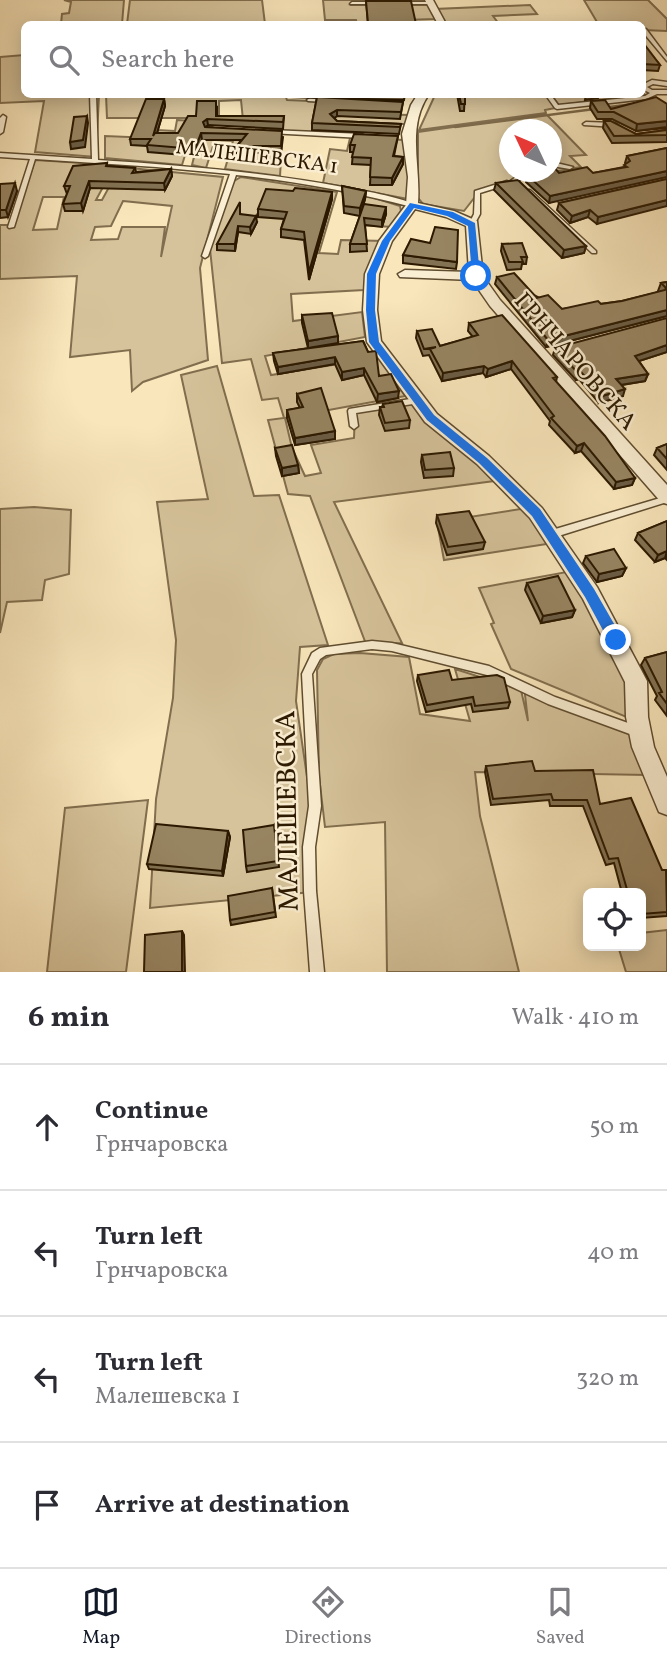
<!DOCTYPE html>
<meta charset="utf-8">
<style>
:root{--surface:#fff;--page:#f7f7f7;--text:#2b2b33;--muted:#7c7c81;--line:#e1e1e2;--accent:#111827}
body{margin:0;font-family:Vollkorn,serif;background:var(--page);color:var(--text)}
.controls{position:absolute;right:21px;bottom:21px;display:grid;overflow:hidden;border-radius:10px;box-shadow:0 4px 18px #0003}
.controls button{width:63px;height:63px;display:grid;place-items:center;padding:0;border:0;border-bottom:2px solid var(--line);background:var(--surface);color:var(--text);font:35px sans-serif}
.compass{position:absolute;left:499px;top:119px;width:63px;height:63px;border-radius:50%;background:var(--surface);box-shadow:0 4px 18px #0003;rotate:314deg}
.stop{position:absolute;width:21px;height:21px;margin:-16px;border:5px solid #1a73e8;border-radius:50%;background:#fff}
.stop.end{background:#1a73e8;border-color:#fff;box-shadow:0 2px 7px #0008}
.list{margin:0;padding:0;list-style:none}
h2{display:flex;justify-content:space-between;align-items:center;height:91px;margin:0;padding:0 28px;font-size:30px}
h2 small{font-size:23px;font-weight:400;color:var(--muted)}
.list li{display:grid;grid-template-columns:46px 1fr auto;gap:21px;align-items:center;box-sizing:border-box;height:126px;padding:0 28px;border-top:2px solid var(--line)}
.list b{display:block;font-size:26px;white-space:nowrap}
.list p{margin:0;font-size:23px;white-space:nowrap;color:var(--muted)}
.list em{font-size:23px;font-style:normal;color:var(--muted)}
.icon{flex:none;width:38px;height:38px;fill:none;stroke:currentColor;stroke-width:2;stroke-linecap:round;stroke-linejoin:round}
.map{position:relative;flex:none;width:667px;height:972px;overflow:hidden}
.search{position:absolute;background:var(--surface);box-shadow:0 4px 18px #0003;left:21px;right:21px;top:21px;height:77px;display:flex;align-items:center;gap:18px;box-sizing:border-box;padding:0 24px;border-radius:10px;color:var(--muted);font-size:26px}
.sheet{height:595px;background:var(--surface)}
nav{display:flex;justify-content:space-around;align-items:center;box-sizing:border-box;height:98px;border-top:2px solid var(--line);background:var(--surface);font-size:19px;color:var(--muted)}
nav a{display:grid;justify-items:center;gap:4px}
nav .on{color:var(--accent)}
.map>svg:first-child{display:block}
</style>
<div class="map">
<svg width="667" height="972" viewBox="0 0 667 972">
<rect width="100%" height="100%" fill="#f9e6bb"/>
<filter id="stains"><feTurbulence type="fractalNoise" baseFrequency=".00286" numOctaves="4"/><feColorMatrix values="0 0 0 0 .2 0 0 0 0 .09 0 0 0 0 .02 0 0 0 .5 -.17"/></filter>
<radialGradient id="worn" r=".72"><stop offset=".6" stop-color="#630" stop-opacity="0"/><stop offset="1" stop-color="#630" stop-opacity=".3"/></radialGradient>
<path fill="#d6c39b" stroke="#816e4e" stroke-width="2" fill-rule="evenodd" d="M64 0H124L122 24H61L62 14 69 13 71 2Z
M130 0H262L265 24H127Z
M323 0H426L427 3 350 5H428L436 19 372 21 440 24H357L356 20H325Z
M584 0H648L667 19V31L643 30 642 24H446L435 9 530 5 537 14 493 16 499 24 597 22Z
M24 55V94L99 95 96 157 35 152 44 101 0 103V57Z
M643 93 645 95 559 105 551 95Z
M106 95H285L287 100 332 102V113L409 115 407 124H315L314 132 244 130 241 100 219 101V118H107Z
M435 95H546L555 108 545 110 546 113 419 130Z
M546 114 586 155 570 156 581 167 520 178 514 183 478 193 464 211 423 204 418 198V132ZM510 130H552V172H510Z
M177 120 214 122 211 131 282 143 280 176 225 169 233 141 215 140 206 168 192 165 195 153 186 152 182 165 105 158V136L153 138 157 130 175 131Z
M350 138 405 140 409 157 408 199 323 183 330 149 347 151Z
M35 160 115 165 96 200H102L120 167 223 177 200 268 208 360 143 382 132 391 130 350 70 357 77 276 0 279V225H14ZM43 197H64L57 229 33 230ZM123 201 172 206 161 257 165 227H122L118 239 91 240 95 227 111 226Z
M241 177 337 192 319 253 338 254 341 240 385 241 364 290 291 294 293 321 362 312 365 337 265 356 271 375 381 357 405 396 285 418 292 448 305 476 321 473 311 445 354 438 355 412 412 401 502 480 334 502 402 643 366 644 310 496 288 494 268 420 284 418 278 398 262 400 251 359 222 363 210 249 223 206 234 181Z
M365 195 400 206 401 211 393 227 359 225Z
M217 366 254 496 279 495 328 645 300 647 296 701 314 825 311 892 150 908 156 799 173 698 176 640 157 502 208 499 181 375Z
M34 507 71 510 69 574 45 580 42 600 7 602 0 633V509Z
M527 508 553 543 444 560 437 522Z
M572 571 630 685 636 721 511 669 491 624 494 623 479 588Z
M360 653 409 657 420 714 470 721 455 669 521 690 528 721 524 686 635 730 647 775 475 772 480 816 519 972H387L385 822 325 827 319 776 317 670 323 659 334 654Z
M148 800 126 972H47L65 808Z
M667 930V972H626L618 946H641V933Z"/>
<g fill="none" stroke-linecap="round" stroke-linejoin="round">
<path stroke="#7d6a4a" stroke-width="2.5" d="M455 127 633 104"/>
<g stroke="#5f4c2f" stroke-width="3">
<path id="service" d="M352 2H375L377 3 375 4H350Z
M400 2H430L432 3 430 4H398Z
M642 29H646L667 57V61L642 31Z
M652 80 667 82V86L653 84 647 87 652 90H667V94H657L646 99 557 109 555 108 545 94H550L558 105 645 96 650 93 642 89V85Z
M90 94H96L98 160C180 165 262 172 343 187 363 191 398 196 415 205L412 207C354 192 295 181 236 175L208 256 205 258 202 256 230 174 156 167 35 159 14 227 9 228 8 227 30 159 0 157V153L92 159Z
M310 98H327L330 100 327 102 308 101 307 100Z
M3 115 6 117 3 132 0 134V118Z
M586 122 615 123 618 125 615 127 584 125 583 124Z
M271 130 362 134 365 136 362 138 269 133 268 132Z
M552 162 573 167 570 169 552 166Z
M523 172H529L514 184H509L480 193V214L474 225H470L469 224 474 214 475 191 507 181 509 182Z
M526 190H530L596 251V253H592L526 192Z
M416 398 419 399 420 401 419 403 356 413 358 426 354 429 350 426 348 411 349 409Z
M667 496V502L552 538 549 537 547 534 549 531 552 530Z
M372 641 392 643 489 666 555 697 642 728 643 732 642 736 638 737 548 704 487 675 392 651 372 649 326 655 320 659 312 674 321 806 315 847 316 891 324 972H310L304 891 303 847 309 806 302 674 312 653 320 648Z"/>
</g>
<g stroke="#5f4c2f" stroke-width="3">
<path id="minor" d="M425 0H433L446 24H438Z
M418 94H429C406 127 421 165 418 203L454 211 477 221 483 276 500 300 667 485V504L661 502 490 306 472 280 400 277 398 274 405 270 469 272 466 226 446 217 415 209 392 241 379 274 377 310 381 341 437 414 489 456 542 508 597 587 647 681 648 717 654 747 667 777V815L659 812 632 747 626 717 625 682 583 599 530 518 477 464 425 422 367 342 363 310 365 274 379 241 406 205 408 177 402 134 411 105Z"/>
</g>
<use href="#service" fill="#fbefd3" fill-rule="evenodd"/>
<use href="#minor" fill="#fbefd3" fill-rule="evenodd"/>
</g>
<path fill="#827253" stroke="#2c1900" stroke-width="2" d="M366 1 416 24H368Z
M642 44 660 65 658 71 642 70Z
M290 94H405L404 100 326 98 403 102 400 119 337 116 334 118 337 121 401 124 399 134 312 130V123L317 98 291 97Z
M457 94H465L464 111H460Z
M164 99 165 106 157 133H178L196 116 217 107V116H284L283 129 208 125 206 127 283 137 281 153H237V146L241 140H202L196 156 148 152 147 146 131 145 130 139Z
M591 101 611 109 667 104V128L636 131 612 119H597L590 108Z
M604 121 636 134 667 130V142L612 143 603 128Z
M398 136 394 156 403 157V164L392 185H370L371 165 352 164 353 152H350V145Z
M667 148 549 203 526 182 527 175H530V172H551L559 173H593L624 167 626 164 625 163 627 156Z
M107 163V166L135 168 136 172 171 169 172 176 165 190 90 188 83 211H65L63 204 67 194 64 186Z
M667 179 597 224 588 217 570 223 557 210 559 203Z
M496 183 586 246 584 253 562 258 494 190Z
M0 184 17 191 8 217 0 218Z
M342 186 366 191 365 199 360 216 344 213Z
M293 191 332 192V199L309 280 304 240 281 237V229L284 219 258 217V209Z
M364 204 386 214 382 227 365 225 367 251 350 252V244Z
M240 214 257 222 251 234 238 232 235 251 217 250V244Z
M502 244 527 257 526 264H522L521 269 507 270 501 251Z
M403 255 457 262 456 269 403 263Z
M497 277 562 309 622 301 659 292 658 291 661 283 667 282V316L546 347 495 284Z
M302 315 338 336V343L308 348 302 323Z
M469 323 557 377 556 382 635 478 632 485 614 489 581 451 575 453 549 425 550 421 511 369 486 377 483 373 442 381 429 355 423 356 416 338 417 331 440 346 473 337 468 331Z
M363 341 379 376 398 398 377 402 364 375 342 380 335 364 278 374 274 361 273 353Z
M555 348 667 352 639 361 648 374 645 381 622 385 623 396 599 403 579 379 576 380 553 355Z
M297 394 335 431V439L295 445 287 418V410L300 408 297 402Z
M383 404 410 420 409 428 385 431 379 415 380 407H382Z
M667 444V470L654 455 657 448Z
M275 448 298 465 299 473 282 476 276 456Z
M422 455 454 468 453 476 424 478 421 462Z
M437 515 485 542 483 549 447 555 436 523Z
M667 521V560L665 558 655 562 635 540 638 533Z
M586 556 626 568 622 576 597 582 583 563Z
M527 583 575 610 572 617 541 623 525 590Z
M667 652V716L655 700 657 696 641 665 645 658Z
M418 675 452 680 510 702 508 708 473 712 471 704 426 712 417 681Z
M486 766 535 771 600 804 662 870 667 872V916L641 918V893H622L614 863 606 865 583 806H550L549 800 491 805 485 772Z
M274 825 279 867 247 872 246 866Z
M228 831 230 837 223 876 149 869 147 864Z
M272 888 276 917 231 925 230 920Z"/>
<path fill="#6a5c44" stroke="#2c1900" stroke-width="2" d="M586 94H599L598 98 585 100Z
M164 99 165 106 154 143 153 136Z
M337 110V116L330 121V114Z
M87 116 88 123 85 147 71 149 70 142Z
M207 119 208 125 203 129V122Z
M667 121V127L636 131 637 124Z
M201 133 202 140 196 156 195 149Z
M403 157V164L392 185V178Z
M171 169 172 176 165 190 164 183Z
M667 171V177L549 203 550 196Z
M89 181 90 188 83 211 81 203Z
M15 183 17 191 8 217 6 210Z
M366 191 365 199 360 216V208Z
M332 192V199L309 280V272Z
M667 200V206L597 224 598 217Z
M386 207V214L382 227V220Z
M590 210 588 217 570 223 572 216Z
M256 216 257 222 251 234 250 227Z
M238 226V232L235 251V244Z
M586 246 584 253 562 258 564 250Z
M667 310V316L546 347 548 340Z
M338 336V343L308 348V341Z
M667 345V352L633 363 635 356Z
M335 357V364L278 374V367Z
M512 361 511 369 486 377 488 369Z
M484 366 483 373 442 381 443 373Z
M364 368V375L342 380V372Z
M581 372 579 379 576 380 578 373Z
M648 374 645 381 614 386 616 379Z
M625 389 623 396 599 403 602 396Z
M399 391 398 398 377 402 378 394Z
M335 431V439L295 445V438Z
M584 443 581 451 575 453 577 446Z
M298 465 299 473 282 476V468Z
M635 478 632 485 614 489 616 482Z
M667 551 665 558 655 562 658 555Z
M626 568 622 576 597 582 599 574Z
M575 610 572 617 541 623 543 616Z
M228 831 230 837 223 876 222 871Z
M182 931 184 935 185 972H182Z"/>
<path fill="#978461" stroke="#2c1900" stroke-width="2" d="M366 1H411L416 24H381V23H368Z
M642 44H644L660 65 642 64Z
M459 94H465V104H461Z
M317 97 403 102 401 112 337 110 330 114 337 121 401 124 400 127 312 123Z
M656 97 667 104V121L637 124 614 112H598L591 101 605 100 611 109Z
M146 99H164L153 136 155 133H178L188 116H196L197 101H216V116H284L283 122 207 119 203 122 205 127 282 131 281 146H237L247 134 201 133 195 149 147 145 151 139H130Z
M87 116 83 140 70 142 74 117Z
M604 121H611L636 134 667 130V135L614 136Z
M354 134 398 136 393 156 403 157 392 178 370 177 371 158 352 157 355 145H350Z
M667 148V171L550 196 527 175 534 174 532 172H551V167L553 166 559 173 587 167 593 173 627 167 624 165 630 161 627 156Z
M107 163 106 166 135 168 132 173 171 169 164 183 89 181 81 203 63 204 70 186H64L73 166Z
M667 179V200L598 217 590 210 572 216 559 203Z
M518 180 586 246 564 250 496 183Z
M15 183 6 210H0V184Z
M342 186 366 191 360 208 344 206Z
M295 188 332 192 309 272 304 232 281 229 287 212 258 209 266 189 293 191Z
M240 202V214L256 216 250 227 238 226 235 244H217Z
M364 204 386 207 382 220 364 218 367 244H350Z
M435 227 458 230 457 262 403 255 411 239 430 243Z
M522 243 527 257H521L523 262H509L502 244Z
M514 273 537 298 548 295 562 309 598 301 601 304 622 301 665 290 666 288 661 283 667 282V310L548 340 497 277Z
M332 313 338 336 308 341 302 315Z
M502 315 557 377 553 378 605 436 635 478 616 482 584 443 577 446 551 418 554 416 512 361 488 369 484 366 443 373 430 349 436 347 424 349 417 331 432 329 440 346 478 335 469 323Z
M667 318V345L635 356 648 374 616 379 625 389 602 396 581 372 578 373 555 348Z
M363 341 368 352 376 351 379 376 391 374 399 391 378 394 364 368 342 372 335 357 278 367 273 353Z
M321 388 335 431 295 438 287 410 303 407 297 394Z
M402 401 410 420 385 423 380 407H384L383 404Z
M667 444V459L657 448Z
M292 445 298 465 282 468 275 448Z
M450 452 454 468 425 470 422 455Z
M469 511 485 542 448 547 437 515Z
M667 521V551L658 555 638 533Z
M614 549 626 568 599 574 586 556Z
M558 576 575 610 543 616 527 583Z
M667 652V704L659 693 662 692 645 658Z
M449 670 452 680 497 675 504 678 510 702 475 706 473 697 427 705 418 675Z
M532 761 535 771 593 770 600 804 631 798 662 870H666L667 912 641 914V893H628L618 858 609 859 587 800H553L551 794 493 799 486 766Z
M156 824 228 831 222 871 147 864Z
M274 825 278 861 246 866 243 830Z
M272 888 275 912 230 920 228 896Z
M182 931V972H144L145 935Z"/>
<path fill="#1a73e8" d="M410 203 453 212 475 223 480 276 476 278 472 276 468 226 447 216 414 208 390 241 376 274 375 310 379 342 434 415 487 458 540 509 594 589 621 636V645H611L585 597 532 516 479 463 427 420 369 342 366 310 367 274 382 241Z"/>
<g text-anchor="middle" stroke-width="5" stroke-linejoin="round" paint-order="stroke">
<g font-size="21" fill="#2c1900" stroke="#fbefd3">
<text transform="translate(257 156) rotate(7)" y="7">МАЛЕШЕВСКА 1</text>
</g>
<g font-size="24" fill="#2c1900" stroke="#fbefd3">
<text transform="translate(576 361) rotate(49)" y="8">ГРНЧАРОВСКА</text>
</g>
<g font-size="28" fill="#2c1900" stroke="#fbefd3">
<text transform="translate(286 811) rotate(-91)" y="10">МАЛЕШЕВСКА</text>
</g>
</g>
<rect width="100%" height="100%" filter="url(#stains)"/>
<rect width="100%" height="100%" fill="url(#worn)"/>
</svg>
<div class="controls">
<button><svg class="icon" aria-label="locate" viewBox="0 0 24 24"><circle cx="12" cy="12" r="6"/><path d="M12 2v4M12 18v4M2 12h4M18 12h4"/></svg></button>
</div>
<svg class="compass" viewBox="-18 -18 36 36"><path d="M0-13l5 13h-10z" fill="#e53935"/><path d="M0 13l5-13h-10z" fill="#7c7c81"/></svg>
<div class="stop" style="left:476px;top:276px"></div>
<div class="stop end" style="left:616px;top:640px"></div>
<div class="search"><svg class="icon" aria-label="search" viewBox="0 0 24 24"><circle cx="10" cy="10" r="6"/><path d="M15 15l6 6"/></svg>Search here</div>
</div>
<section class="sheet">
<h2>6 min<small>Walk · 410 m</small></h2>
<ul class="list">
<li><svg class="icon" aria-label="ahead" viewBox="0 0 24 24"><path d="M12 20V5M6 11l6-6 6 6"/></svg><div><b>Continue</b><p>Грнчаровска</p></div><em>50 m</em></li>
<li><svg class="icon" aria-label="left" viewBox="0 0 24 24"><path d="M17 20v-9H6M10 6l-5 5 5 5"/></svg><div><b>Turn left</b><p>Грнчаровска</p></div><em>40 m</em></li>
<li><svg class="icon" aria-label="left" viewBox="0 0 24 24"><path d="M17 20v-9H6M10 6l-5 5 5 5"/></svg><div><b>Turn left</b><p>Малешевска 1</p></div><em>320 m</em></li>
<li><svg class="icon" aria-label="arrive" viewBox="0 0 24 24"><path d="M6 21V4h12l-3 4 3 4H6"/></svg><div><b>Arrive at destination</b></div></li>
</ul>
</section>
<nav>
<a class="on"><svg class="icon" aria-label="map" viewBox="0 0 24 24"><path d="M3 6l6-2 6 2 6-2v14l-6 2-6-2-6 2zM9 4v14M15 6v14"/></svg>Map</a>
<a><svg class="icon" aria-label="directions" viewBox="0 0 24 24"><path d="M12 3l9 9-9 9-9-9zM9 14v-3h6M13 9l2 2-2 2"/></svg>Directions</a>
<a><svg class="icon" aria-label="saved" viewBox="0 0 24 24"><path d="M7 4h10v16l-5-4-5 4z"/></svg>Saved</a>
</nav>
